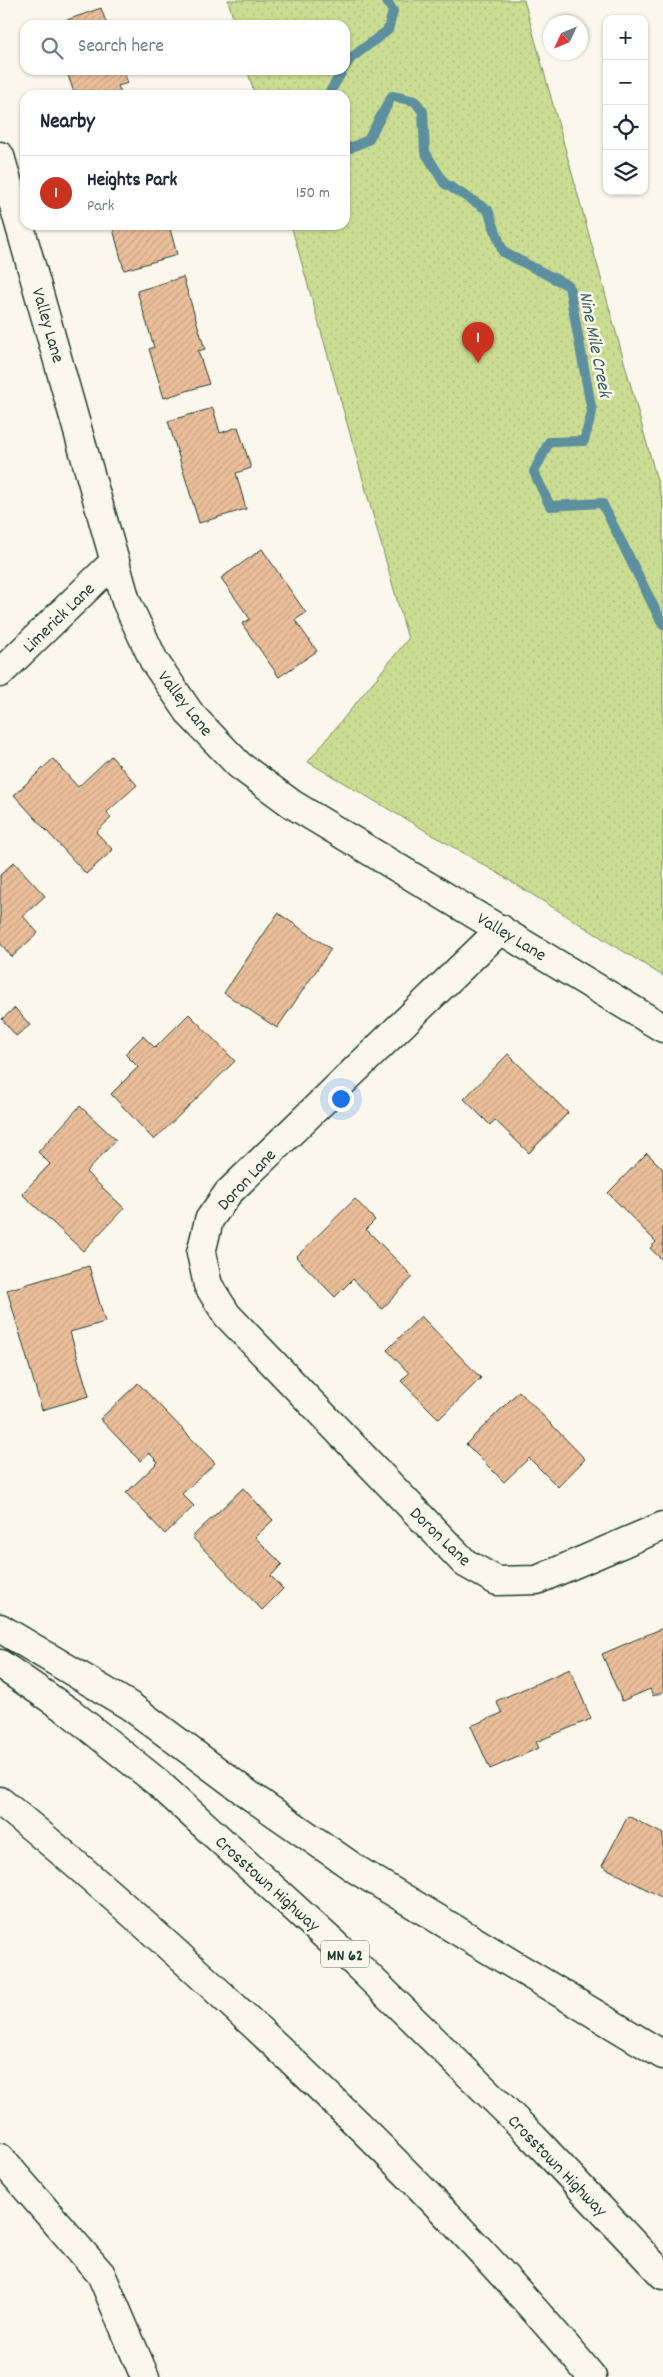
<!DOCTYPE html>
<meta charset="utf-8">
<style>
:root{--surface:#fff;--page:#f6f6f7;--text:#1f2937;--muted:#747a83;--line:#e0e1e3;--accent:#c8321e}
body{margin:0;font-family:Dekko,sans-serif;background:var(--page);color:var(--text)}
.controls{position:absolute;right:15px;top:15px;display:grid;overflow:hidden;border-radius:10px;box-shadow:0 1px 4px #0004}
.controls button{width:45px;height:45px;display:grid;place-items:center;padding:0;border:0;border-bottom:1px solid var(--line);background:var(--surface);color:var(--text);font:25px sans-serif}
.compass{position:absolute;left:543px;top:15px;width:45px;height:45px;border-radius:50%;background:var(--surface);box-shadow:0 1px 4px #0004;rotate:226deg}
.you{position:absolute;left:340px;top:1098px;width:18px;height:18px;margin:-12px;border:4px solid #fff;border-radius:50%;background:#1a73e8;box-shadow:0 0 0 8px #1a73e833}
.badge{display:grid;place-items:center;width:32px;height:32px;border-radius:50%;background:var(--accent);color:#fff;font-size:16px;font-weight:700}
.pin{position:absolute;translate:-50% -41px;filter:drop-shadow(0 1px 2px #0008)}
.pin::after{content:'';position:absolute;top:26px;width:18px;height:15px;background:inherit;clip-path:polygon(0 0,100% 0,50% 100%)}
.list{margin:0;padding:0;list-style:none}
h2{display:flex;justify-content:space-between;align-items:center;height:65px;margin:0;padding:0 20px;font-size:21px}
h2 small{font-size:16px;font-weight:400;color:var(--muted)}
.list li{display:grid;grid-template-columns:32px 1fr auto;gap:15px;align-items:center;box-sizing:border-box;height:75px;padding:0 20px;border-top:1px solid var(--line)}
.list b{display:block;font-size:19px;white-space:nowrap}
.list p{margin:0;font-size:16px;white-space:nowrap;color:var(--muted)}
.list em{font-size:16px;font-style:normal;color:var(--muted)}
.icon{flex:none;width:28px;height:28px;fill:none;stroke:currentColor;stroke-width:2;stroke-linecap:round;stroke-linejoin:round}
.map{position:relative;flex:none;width:663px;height:2377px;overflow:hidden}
.search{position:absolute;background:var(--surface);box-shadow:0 1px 4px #0004;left:20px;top:20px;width:330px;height:55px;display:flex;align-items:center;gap:12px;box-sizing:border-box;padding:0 18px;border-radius:15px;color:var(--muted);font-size:19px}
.panel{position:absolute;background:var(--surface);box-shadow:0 1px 4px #0004;left:20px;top:90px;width:330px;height:140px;border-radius:15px}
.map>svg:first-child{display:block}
</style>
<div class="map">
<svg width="663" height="2377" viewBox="0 0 663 2377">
<defs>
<pattern id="park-dots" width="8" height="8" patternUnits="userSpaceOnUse" patternTransform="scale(1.25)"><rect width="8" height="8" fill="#cbdd92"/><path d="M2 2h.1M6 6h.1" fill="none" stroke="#aebf7e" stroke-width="1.8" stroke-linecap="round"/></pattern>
<pattern id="building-hatch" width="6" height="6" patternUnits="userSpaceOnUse" patternTransform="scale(1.25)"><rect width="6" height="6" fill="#ecbf9b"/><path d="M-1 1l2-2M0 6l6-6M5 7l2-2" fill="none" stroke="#caa586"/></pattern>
</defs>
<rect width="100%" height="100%" fill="#fbf7ec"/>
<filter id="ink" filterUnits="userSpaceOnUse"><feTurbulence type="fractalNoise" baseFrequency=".02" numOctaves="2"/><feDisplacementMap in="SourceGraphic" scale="10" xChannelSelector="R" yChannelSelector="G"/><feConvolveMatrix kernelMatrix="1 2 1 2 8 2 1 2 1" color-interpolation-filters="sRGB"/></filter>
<g filter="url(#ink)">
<path fill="url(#park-dots)" stroke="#758d63" d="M228 0H524L663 502V976L501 875 308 762 408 639 291 225H345V95H255L247 70H345V25H235Z"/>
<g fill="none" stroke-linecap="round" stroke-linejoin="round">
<path stroke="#5d8f9f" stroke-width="10" d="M345 67 351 58 388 30 393 11 386 0
M328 95 343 70
M345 146 350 148 368 140 392 96 415 101 423 112 425 152 444 183 488 210 503 252 569 286 592 412 584 441 549 442 534 472 550 506 602 503 663 625"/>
</g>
<path fill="url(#building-hatch)" stroke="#1f3d34" d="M101 8 107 25H53Z
M66 70H123L128 83 118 86 122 95H75Z
M112 225H169L177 255 124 270Z
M183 277 205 349 198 351 209 384 164 398 149 349 154 347 137 291Z
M213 408 220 433 238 427 251 468 236 473 246 509 199 523 168 421Z
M262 549 306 613 295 620 317 651 279 677 242 624 250 619 221 578Z
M111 756 137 785 107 812 111 818 96 832 113 850 86 874 14 795 53 759 78 787Z
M14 862 45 896 23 916 38 933 12 957 0 943V875Z
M278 913 331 949 277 1028 224 993Z
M15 1008 30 1025 16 1036 2 1019Z
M189 1014 235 1061 154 1140 111 1094 138 1067 125 1054 143 1036 155 1048Z
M508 1054 568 1113 529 1153 495 1120 490 1125 464 1099Z
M80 1106 116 1140 86 1172 124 1208 83 1251 22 1194 50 1164 38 1152Z
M647 1153 663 1169V1261L650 1248 656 1242 608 1193Z
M355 1199 375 1220 366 1229 413 1277 382 1309 353 1279 335 1297 296 1257Z
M89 1266 105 1322 70 1332 89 1396 42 1410 7 1290Z
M421 1316 481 1378 439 1419 401 1381 409 1373 387 1350Z
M138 1383 215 1463 182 1494 194 1506 165 1534 126 1493 158 1462 149 1453 140 1461 100 1419Z
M519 1391 585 1459 558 1487 529 1458 504 1482 466 1444Z
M243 1488 273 1520 255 1537 282 1564 271 1576 283 1589 262 1610 192 1537Z
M663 1628V1692L653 1696 650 1689 622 1701 602 1654Z
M570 1669 591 1719 536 1742 539 1748 490 1769 471 1726 502 1713 496 1701Z
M628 1816 663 1834V1898L602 1866Z"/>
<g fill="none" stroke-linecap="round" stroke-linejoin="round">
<g stroke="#1f3d34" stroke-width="31">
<path id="minor" d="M0 673 115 561
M501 929 228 1193 209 1220 201 1253 208 1285 227 1315 465 1563 497 1581 537 1580 663 1526"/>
</g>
<g stroke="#1f3d34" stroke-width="31">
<path id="tertiary" d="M0 156 126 601 154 661 191 715 239 765 292 804 663 1028
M0 2158 101 2274 145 2377"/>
</g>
<g stroke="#1f3d34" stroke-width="31">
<path id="motorway" d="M0 1628 130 1706 252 1797 357 1870 663 2055
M0 1664 70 1712 157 1782 356 1964 533 2137 663 2275
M0 1801C83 1868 162 1939 240 2012 364 2127 484 2247 592 2377"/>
</g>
<use href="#minor" stroke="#fbf7ec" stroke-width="28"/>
<use href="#tertiary" stroke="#fbf7ec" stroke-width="28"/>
<use href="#motorway" stroke="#fbf7ec" stroke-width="28"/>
</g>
</g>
<g text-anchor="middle" stroke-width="5" stroke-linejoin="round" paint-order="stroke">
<rect fill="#fbf7ec" stroke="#61756b" stroke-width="1" x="321" y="1940.5" width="48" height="27" rx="4"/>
<g font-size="16" font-weight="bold" fill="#1f3d34">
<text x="345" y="1960">MN 62</text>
</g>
<g font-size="18" fill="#1f3d34" stroke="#fbf7ec">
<text transform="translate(49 325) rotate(74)" y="6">Valley Lane</text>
<text transform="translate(58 617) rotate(-44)" y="6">Limerick Lane</text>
<text transform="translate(186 703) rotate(52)" y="6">Valley Lane</text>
<text transform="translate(512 936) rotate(31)" y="6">Valley Lane</text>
<text transform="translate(246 1179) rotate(-47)" y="6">Doron Lane</text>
<text transform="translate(441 1536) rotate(44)" y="6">Doron Lane</text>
<text transform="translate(268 1883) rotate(42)" y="6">Crosstown Highway</text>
<text transform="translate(558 2165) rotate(46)" y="6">Crosstown Highway</text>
</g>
<g font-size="19" font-style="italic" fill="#395f61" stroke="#fbf7ec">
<text transform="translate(597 344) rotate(79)" y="7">Nine Mile Creek</text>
</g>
</g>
</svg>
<div class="controls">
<button>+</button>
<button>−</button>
<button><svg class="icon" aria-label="locate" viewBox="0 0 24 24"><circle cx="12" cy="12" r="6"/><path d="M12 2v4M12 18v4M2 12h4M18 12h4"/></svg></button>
<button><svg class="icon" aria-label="layers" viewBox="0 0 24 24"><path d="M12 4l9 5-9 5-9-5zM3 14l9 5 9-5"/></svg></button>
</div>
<svg class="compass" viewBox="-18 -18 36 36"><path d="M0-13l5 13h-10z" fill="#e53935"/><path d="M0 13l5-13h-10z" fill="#747a83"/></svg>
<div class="you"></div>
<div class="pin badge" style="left:478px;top:363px">1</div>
<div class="search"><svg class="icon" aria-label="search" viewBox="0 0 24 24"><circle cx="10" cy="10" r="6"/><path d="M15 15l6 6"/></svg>Search here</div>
<section class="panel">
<h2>Nearby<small></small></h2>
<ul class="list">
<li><span class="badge">1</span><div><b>Heights Park</b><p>Park</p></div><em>150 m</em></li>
</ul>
</section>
</div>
